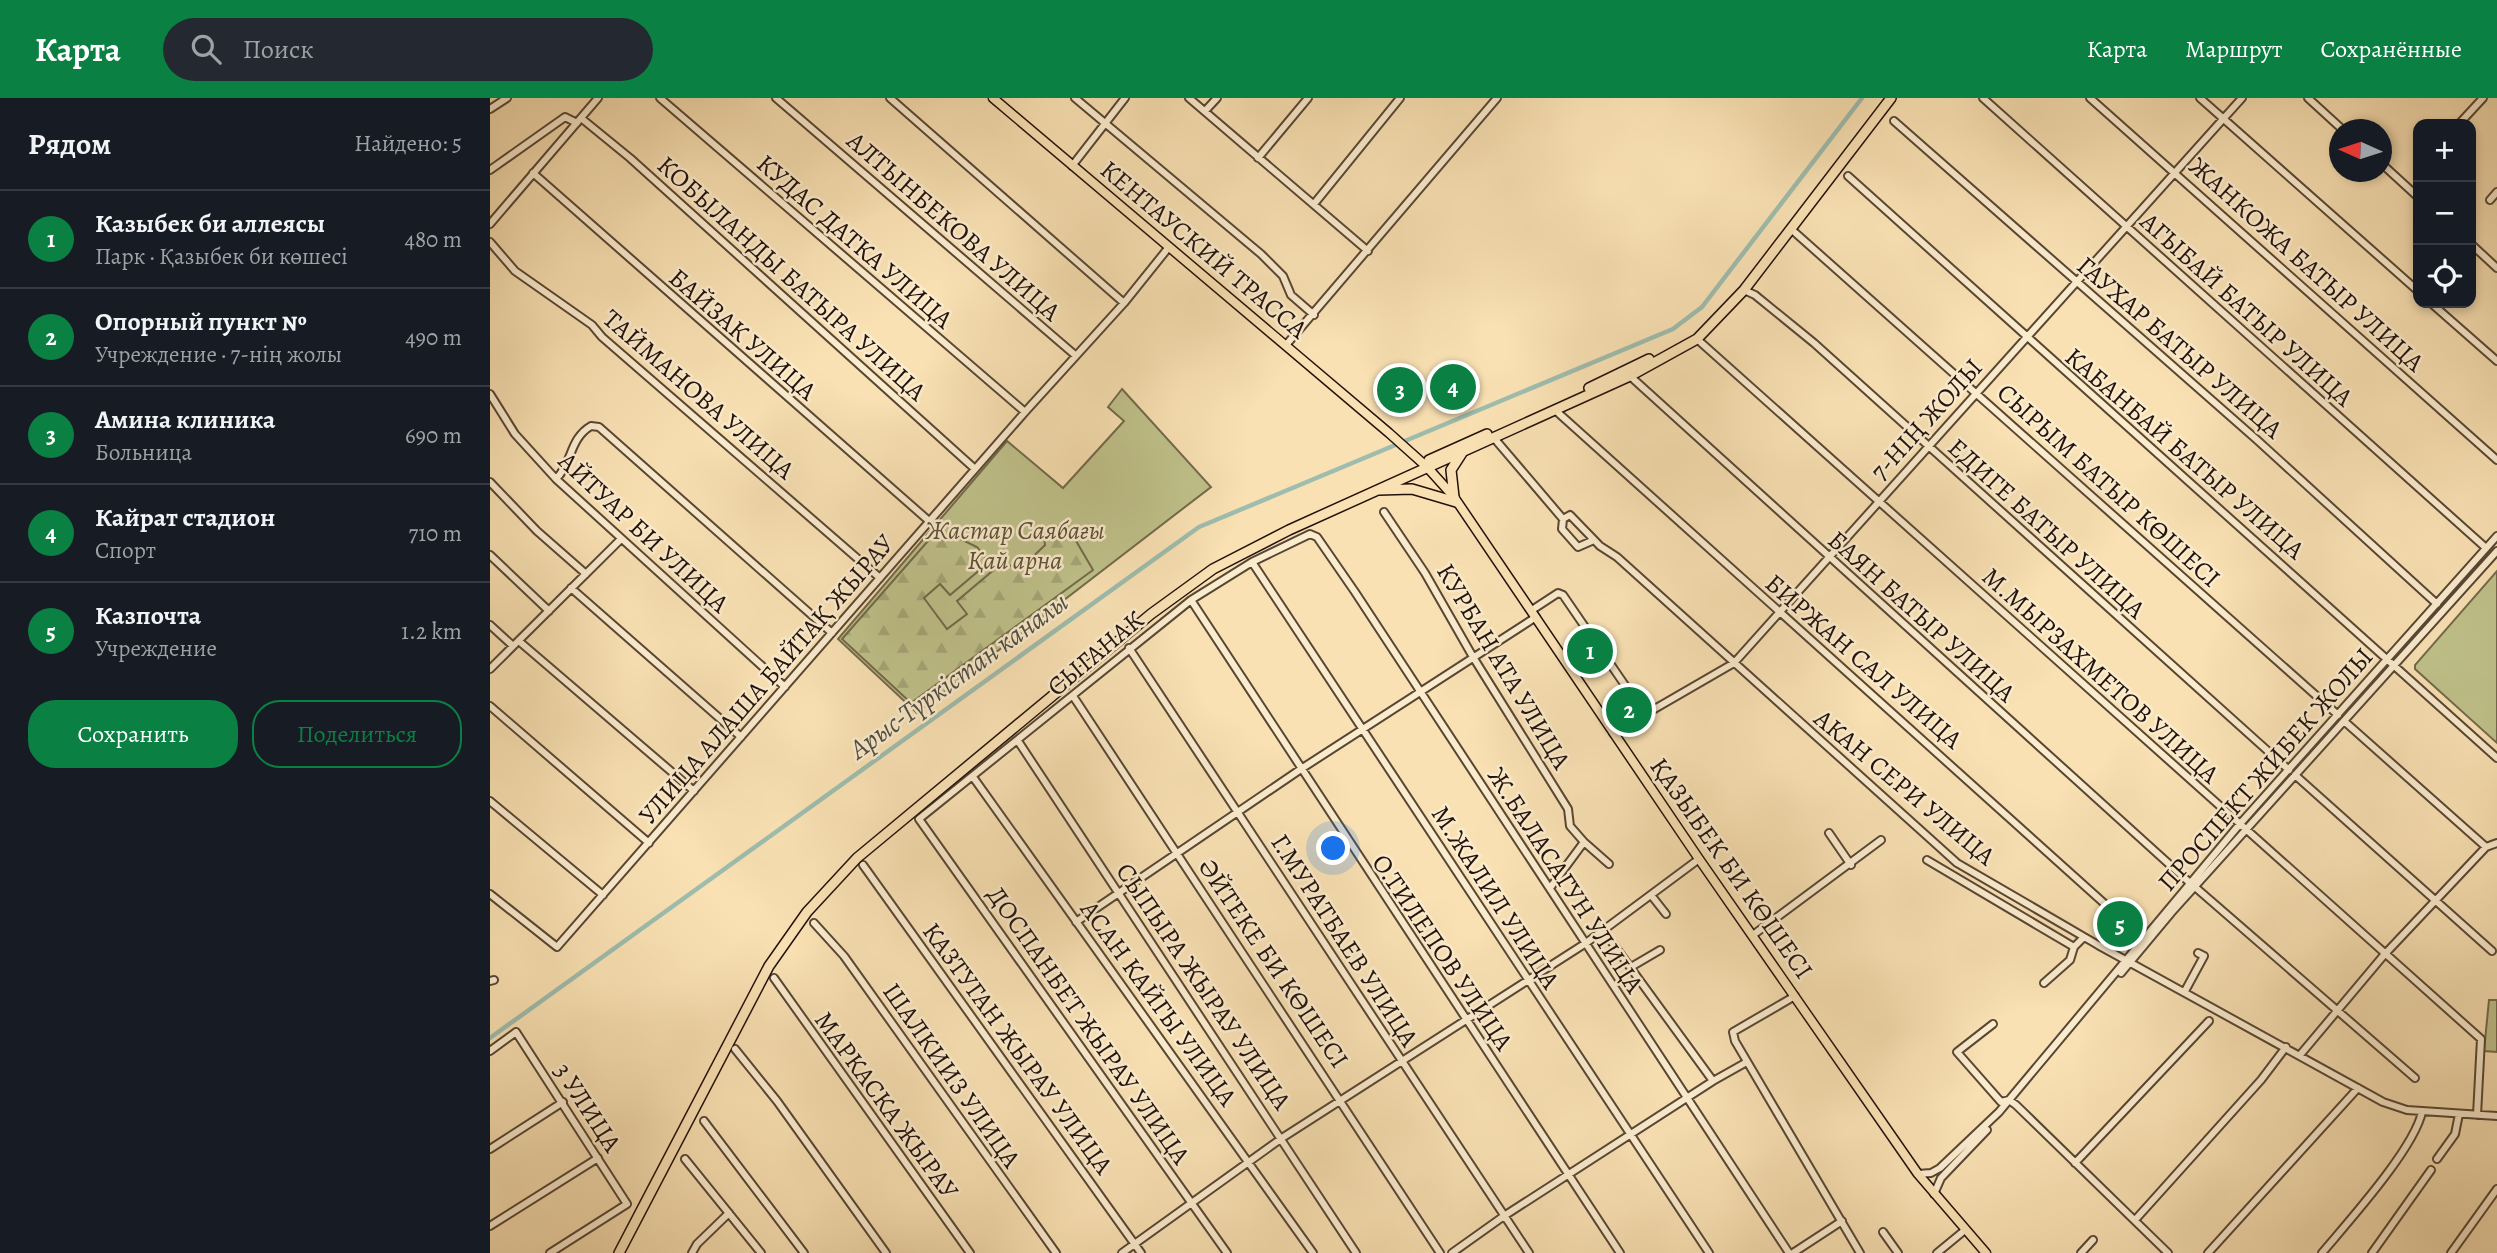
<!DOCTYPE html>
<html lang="ru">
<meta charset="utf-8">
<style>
:root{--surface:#171b24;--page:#242831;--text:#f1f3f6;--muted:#9ea1a6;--line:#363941;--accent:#0b8043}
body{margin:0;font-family:Alegreya,serif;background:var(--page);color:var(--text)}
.controls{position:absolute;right:21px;top:21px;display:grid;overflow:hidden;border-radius:14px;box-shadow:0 4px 10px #0003}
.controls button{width:63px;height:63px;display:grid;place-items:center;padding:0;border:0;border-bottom:2px solid var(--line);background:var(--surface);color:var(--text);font:35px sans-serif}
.compass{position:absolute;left:1839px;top:21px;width:63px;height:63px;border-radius:50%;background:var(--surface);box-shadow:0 4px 10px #0003;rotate:273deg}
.you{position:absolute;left:844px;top:751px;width:24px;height:24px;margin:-18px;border:5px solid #fff;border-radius:50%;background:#1a73e8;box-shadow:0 0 0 10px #1a73e833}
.badge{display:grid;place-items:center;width:46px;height:46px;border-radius:50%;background:var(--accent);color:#fff;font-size:23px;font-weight:700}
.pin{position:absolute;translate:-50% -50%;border:4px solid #fff;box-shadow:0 2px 7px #0006}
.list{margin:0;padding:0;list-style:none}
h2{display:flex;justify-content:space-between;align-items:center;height:91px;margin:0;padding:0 28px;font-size:30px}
h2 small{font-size:23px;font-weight:400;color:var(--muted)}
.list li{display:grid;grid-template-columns:46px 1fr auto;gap:21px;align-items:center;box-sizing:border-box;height:98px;padding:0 28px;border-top:2px solid var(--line)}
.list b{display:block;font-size:26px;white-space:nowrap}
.list p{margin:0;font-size:23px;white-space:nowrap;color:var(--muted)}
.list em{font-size:23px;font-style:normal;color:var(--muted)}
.actions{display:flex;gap:14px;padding:21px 28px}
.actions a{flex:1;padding:16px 0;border:2px solid var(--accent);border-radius:28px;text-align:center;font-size:24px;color:var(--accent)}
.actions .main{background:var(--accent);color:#fff}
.icon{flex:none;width:38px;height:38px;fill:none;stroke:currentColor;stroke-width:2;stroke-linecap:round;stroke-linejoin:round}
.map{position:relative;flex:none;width:2007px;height:1155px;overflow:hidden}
header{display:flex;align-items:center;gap:42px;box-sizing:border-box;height:98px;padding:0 35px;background:var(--accent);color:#fff}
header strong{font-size:33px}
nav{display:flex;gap:38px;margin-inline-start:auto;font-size:24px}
.search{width:490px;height:63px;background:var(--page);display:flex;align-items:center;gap:18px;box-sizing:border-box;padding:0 24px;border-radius:38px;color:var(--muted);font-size:26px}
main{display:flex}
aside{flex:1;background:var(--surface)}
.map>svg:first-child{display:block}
</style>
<header>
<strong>Карта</strong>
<div class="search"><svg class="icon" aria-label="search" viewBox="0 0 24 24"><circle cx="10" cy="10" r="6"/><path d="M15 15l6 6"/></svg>Поиск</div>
<nav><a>Карта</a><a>Маршрут</a><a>Сохранённые</a></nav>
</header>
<main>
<aside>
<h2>Рядом<small>Найдено: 5</small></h2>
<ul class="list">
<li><span class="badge">1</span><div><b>Казыбек би аллеясы</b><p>Парк · Қазыбек би көшесі</p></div><em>480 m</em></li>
<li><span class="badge">2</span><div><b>Опорный пункт №</b><p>Учреждение · 7-нің жолы</p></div><em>490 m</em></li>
<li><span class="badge">3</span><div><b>Амина клиника</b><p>Больница</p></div><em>690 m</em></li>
<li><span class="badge">4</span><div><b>Кайрат стадион</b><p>Спорт</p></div><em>710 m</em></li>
<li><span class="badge">5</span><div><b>Казпочта</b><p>Учреждение</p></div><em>1.2 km</em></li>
</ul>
<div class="actions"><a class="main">Сохранить</a><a>Поделиться</a></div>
</aside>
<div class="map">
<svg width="2007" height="1155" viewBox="0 0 2007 1155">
<defs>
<pattern id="forest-firs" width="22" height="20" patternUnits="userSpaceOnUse" patternTransform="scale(1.75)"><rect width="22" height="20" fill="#c0c28b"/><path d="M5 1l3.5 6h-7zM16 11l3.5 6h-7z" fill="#a5a677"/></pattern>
</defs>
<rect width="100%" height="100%" fill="#f9e1b3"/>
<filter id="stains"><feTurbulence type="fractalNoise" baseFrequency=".00286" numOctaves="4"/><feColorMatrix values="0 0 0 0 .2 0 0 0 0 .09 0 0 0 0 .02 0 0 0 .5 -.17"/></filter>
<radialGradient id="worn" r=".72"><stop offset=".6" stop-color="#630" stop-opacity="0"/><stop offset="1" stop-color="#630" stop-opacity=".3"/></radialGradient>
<path fill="#c0c28b" stroke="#726a4b" stroke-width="2" d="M632 291 721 389 427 615 348 541 517 343 573 390 634 323 618 309Z
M2007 473V645L1925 571V567Z
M1999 902H2007V954L1994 953Z"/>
<path fill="url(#forest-firs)" stroke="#726a4b" stroke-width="2" d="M575 424 603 472 421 605 352 541 445 435 453 442 458 435 487 449 499 464 460 497 450 486 434 500 457 531 477 516 467 503 512 465 530 471 555 447 554 437Z"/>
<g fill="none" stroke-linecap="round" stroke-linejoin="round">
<path stroke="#9ebdae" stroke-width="4.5" d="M0 940 709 429 1183 231 1212 209 1372 0"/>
<g stroke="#584635" stroke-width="10">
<path id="minor" d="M170 0 535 314
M286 0 585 257
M400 0 634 205
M585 0 771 156 793 178 801 197 824 217
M699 0 878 153
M1493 0 1996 450
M1600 0 2007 362
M1710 0 1928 193
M1818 0 1853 32
M0 11 17 0
M715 13 727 0
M91 20 140 60 485 371
M1404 23 1766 341 1947 506
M1969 26 1993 0
M768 60 818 0
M1892 66 1928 99
M582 68 635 0
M0 72 75 19 87 25
M43 75 439 423
M1358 78 2007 660
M2000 102 2007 94
M824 106 910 0
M0 126 108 0
M1301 131 1848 617
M0 144 25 173 102 227 112 239 390 480
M1981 146 2007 170
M1254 192 1265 197 1324 245 1799 672
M1941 205 2007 263
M1207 241 1991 941 1987 1017
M796 247 1007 0
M1140 278 1700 785
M0 296 25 336 66 381 295 589
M1065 312 1655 842
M1004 340 1073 421 1080 417 1110 448 1127 459 1467 765 1608 847 1893 1004 1917 1012 2007 1018
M66 381C83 364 79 341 101 328L109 329 342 535
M0 384 47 433 96 476
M894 414 935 475 983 559 1078 711 1080 728 1094 744 1060 790
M1073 421 1072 431 1088 449 1104 442
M0 457 59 513
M762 464 1219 1155
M81 490 251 639
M701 502 1130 1155
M1042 512 1068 495 1073 497 1154 615
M0 527 23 548
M30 544 204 693
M639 550 1039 1155
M0 571 131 441
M583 598 950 1155
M0 608 159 745
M1854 623 1996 749
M1123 635 1244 565 1752 0
M528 643 866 1155
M1805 677 2002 853
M483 679 823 1155
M0 703 113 797
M1339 735 1361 767
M1094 744 1119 766
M1437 762 1584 849 1594 839
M373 767 651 1155
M1705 789 1925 980
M0 796 67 849 535 314 634 205 679 149
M1161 797 1176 816
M586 824 811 671 1046 519
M324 825 354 858 566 1155
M1113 832 1223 983 1255 965
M1263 837 1391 742
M1141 869 1170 852
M1631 875 1681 815 2007 453
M284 880 480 1155
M0 883 4 882
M1554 885 1580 862 1584 849
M1695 893 1714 858 1708 855
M1305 898 1243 934 1245 943 1370 1155
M1503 926 1467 954 1511 1004 1519 1002 1526 1007 1678 1155
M245 951 287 1003 396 1155
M0 953 26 934 137 1106 60 1155
M1810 957 1894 857 1996 749 2007 745
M214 1023 314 1155
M0 1051 73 1004
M195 1061 271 1155
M1947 1061 1965 1036 1969 1016
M1585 1065 1719 923
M1428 1076 1441 1075 1450 1070 1509 1014 1749 727 2007 438
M1444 1096 1451 1080 1497 1032
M1645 1122 1771 982 1796 949
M0 1128 108 1060
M1393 1134 1408 1155
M202 1155 207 1146 239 1115
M632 1155 792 1040 1096 845 1209 761
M737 1155 429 721 701 502 762 464 820 436 827 439 865 494 1299 1155
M962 1155 1014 1118 1223 983
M1303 1155 1352 1123
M1447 1155 1475 1132
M1591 1155 1603 1142
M1718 1155 1868 990
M1832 1155C1858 1124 1924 1051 1932 1014
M1882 1155 1941 1072
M1961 1155 2007 1091"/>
</g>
<g stroke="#23120b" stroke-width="11">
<path id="major" d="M503 0 899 335 937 369 964 399 1209 761 1428 1076 1496 1155"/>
</g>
<g stroke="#23120b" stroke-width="12">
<path id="highway" d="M1099 290 1159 261
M939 362 997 336
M889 392 922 391 966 404
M964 399 961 372 972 355
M129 1155 279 868 317 814 367 760 661 516 723 471 799 432 1140 278 1207 241 1254 192 1401 0"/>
</g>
<use href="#minor" stroke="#fbecce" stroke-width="6"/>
<use href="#major" stroke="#f9e1b3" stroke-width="8"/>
<use href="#highway" stroke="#f9e1b3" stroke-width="9"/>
</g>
<g text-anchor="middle" stroke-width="5" stroke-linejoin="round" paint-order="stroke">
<g font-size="26" fill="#23120b" stroke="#fbecce">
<text transform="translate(464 128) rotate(41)" y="9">АЛТЫНБЕКОВА УЛИЦА</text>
<text transform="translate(365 143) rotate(41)" y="9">КУДАС ДАТКА УЛИЦА</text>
<text transform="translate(714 151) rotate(40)" y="9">КЕНТАУСКИЙ ТРАССА</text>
<text transform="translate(1817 166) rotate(42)" y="9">ЖАНКОЖА БАТЫР УЛИЦА</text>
<text transform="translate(302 180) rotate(42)" y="9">КОБЫЛАНДЫ БАТЫРА УЛИЦА</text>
<text transform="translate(1757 211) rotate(42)" y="9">АГЫБАЙ БАТЫР УЛИЦА</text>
<text transform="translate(253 236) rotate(41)" y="9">БАЙЗАК УЛИЦА</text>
<text transform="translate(1690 249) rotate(41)" y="9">ГАУХАР БАТЫР УЛИЦА</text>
<text transform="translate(209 296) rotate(41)" y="9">ТАЙМАНОВА УЛИЦА</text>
<text transform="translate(1436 321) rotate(-48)" y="9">7-НІҢ ЖОЛЫ</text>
<text transform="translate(1695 355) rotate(41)" y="9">КАБАНБАЙ БАТЫР УЛИЦА</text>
<text transform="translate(1619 387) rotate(42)" y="9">СЫРЫМ БАТЫР КӨШЕСІ</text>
<text transform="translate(1557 430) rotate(42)" y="9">ЕДИГЕ БАТЫР УЛИЦА</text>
<text transform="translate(154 434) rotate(43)" y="9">АЙТУАР БИ УЛИЦА</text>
<text transform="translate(1432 518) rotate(42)" y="9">БАЯН БАТЫР УЛИЦА</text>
<text transform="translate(605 555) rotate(-40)" y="9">СЫГАНАК</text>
<text transform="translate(1374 563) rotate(41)" y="9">БИРЖАН САЛ УЛИЦА</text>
<text transform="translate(1014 568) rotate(59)" y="9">КУРБАН АТА УЛИЦА</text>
<text transform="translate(1611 577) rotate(42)" y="9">М.МЫРЗАХМЕТОВ УЛИЦА</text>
<text transform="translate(276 581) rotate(-49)" y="9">УЛИЦА АЛАША БАЙТАҚ ЖЫРАУ</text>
<text transform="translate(1775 671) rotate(-49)" y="9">ПРОСПЕКТ ЖИБЕК ЖОЛЫ</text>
<text transform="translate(1415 689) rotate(40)" y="9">АКАН СЕРИ УЛИЦА</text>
<text transform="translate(1242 770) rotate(55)" y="9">ҚАЗЫБЕК БИ КӨШЕСІ</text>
<text transform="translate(1076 782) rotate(57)" y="9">Ж.БАЛАСАГУН УЛИЦА</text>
<text transform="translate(1006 799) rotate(57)" y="9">М.ЖАЛИЛ УЛИЦА</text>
<text transform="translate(855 842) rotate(57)" y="9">Г.МУРАТБАЕВ УЛИЦА</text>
<text transform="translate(953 854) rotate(56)" y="9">О.ТИЛЕПОВ УЛИЦА</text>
<text transform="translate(784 865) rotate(56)" y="9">ӘЙТЕКЕ БИ КӨШЕСІ</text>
<text transform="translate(714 888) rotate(56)" y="9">СЫПЫРА ЖЫРАУ УЛИЦА</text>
<text transform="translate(669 905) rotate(54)" y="9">АСАН КАЙГЫ УЛИЦА</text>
<text transform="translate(599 927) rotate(55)" y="9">ДОСПАНБЕТ ЖЫРАУ УЛИЦА</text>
<text transform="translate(528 950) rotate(54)" y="9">КАЗТУГАН ЖЫРАУ УЛИЦА</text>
<text transform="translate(462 977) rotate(55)" y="9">ШАЛКИИЗ УЛИЦА</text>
<text transform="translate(397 1007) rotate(54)" y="9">МАРКАСКА ЖЫРАУ</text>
<text transform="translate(98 1009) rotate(57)" y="9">3 УЛИЦА</text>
</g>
<g font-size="26" font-style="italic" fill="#5a5038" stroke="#fbecce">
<text x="525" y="441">Жастар Саябағы<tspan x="525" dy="30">Қай арна</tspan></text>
</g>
<g font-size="28" font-style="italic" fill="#4e4e44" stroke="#fbecce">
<text transform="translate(468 577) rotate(-36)" y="10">Арыс-Түркістан каналы</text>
</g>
</g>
<rect width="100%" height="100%" filter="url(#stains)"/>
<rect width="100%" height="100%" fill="url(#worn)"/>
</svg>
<div class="controls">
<button>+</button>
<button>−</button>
<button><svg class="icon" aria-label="locate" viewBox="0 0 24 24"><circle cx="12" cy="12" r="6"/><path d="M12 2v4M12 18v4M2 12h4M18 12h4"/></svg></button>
</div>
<svg class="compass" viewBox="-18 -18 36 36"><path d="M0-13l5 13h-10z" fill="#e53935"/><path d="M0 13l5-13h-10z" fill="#9ea1a6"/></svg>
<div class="you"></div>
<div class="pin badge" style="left:1100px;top:553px">1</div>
<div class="pin badge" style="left:1139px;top:612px">2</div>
<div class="pin badge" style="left:910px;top:292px">3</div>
<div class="pin badge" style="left:963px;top:289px">4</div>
<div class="pin badge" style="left:1630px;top:826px">5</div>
</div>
</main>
